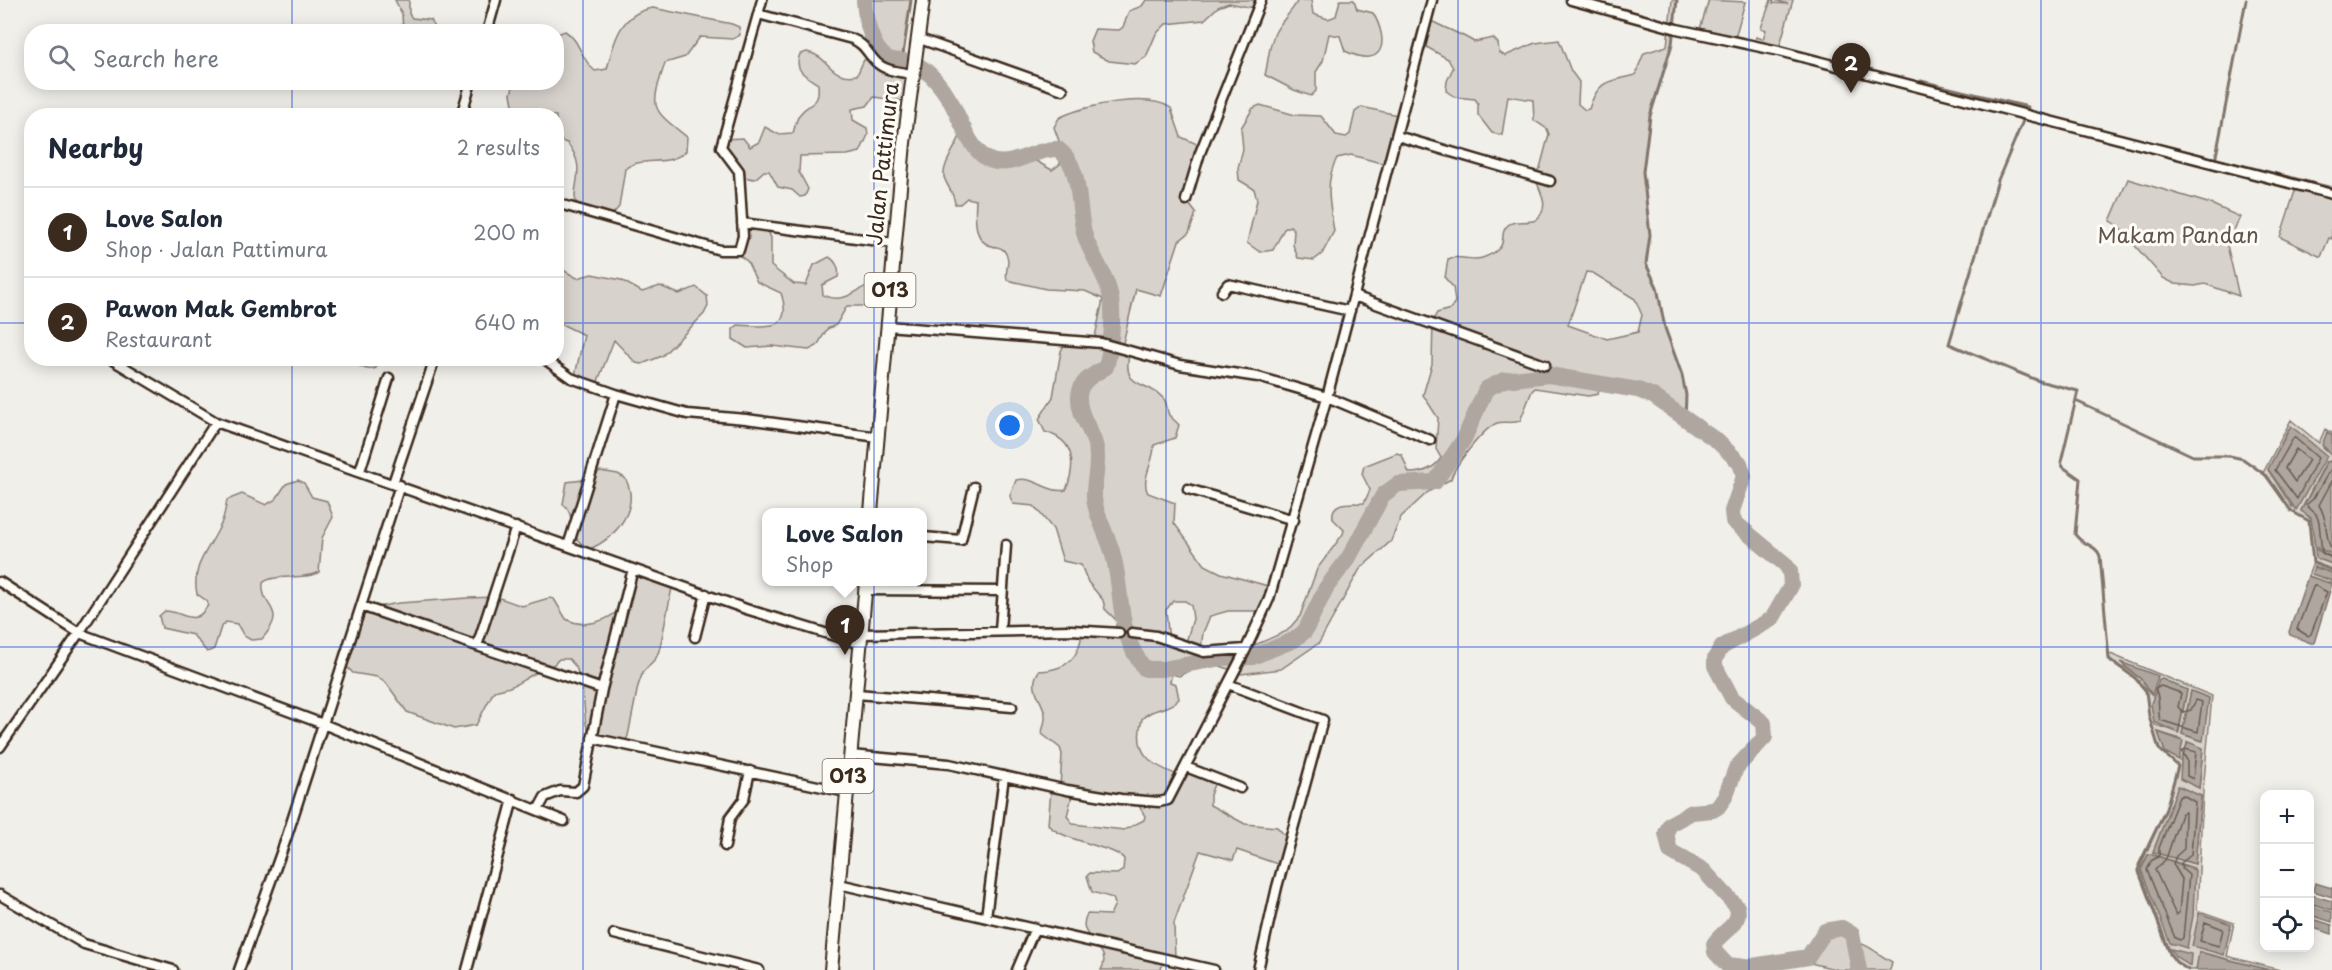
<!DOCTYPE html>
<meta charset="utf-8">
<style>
:root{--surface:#fff;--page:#f6f6f7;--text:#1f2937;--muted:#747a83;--line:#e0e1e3;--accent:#3b2a1e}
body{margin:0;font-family:"Playpen Sans",sans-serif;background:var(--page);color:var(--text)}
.controls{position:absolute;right:18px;bottom:18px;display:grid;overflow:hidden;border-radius:12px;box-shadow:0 3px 15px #0003}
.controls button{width:54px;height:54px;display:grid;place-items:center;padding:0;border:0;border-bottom:2px solid var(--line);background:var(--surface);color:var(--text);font:30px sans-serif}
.you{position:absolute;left:1010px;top:426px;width:21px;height:21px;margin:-15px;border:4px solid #fff;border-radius:50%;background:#1a73e8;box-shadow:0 0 0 9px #1a73e833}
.badge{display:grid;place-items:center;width:39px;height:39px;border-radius:50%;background:var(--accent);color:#fff;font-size:20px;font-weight:700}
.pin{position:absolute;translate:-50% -50px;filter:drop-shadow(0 2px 3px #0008)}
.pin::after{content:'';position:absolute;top:32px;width:21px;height:18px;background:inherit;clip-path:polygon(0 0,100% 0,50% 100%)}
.popup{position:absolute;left:762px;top:508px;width:165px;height:78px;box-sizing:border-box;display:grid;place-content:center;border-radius:12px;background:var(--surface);filter:drop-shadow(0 2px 4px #0005);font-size:20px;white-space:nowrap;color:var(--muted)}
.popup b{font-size:22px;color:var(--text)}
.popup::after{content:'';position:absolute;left:50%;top:100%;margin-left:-12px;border:12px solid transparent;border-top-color:var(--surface)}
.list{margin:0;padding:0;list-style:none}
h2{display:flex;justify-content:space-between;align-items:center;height:78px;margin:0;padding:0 24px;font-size:26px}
h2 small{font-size:20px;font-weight:400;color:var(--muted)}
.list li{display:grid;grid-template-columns:39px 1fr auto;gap:18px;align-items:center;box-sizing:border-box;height:90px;padding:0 24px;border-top:2px solid var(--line)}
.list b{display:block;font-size:22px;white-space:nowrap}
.list p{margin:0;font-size:20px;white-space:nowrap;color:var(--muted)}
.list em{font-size:20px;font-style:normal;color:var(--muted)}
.icon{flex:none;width:33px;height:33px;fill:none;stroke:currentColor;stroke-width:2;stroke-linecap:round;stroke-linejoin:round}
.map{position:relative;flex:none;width:2332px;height:970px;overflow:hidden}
.search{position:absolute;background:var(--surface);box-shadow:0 3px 15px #0003;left:24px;top:24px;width:540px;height:66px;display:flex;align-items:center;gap:15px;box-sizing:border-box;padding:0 21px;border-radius:24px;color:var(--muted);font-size:22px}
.panel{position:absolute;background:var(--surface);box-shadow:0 3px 15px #0003;left:24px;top:108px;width:540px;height:258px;border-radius:24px}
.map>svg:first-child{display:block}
</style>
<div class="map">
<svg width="2332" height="970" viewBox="0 0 2332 970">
<rect width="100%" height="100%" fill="#f1efea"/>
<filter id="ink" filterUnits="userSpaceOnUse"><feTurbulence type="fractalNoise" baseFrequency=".0167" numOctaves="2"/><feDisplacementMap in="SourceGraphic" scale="12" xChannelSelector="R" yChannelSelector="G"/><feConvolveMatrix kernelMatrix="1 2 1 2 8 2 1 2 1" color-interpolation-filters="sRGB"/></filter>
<g filter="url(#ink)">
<path fill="#d7d2cc" stroke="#897e75" stroke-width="1.5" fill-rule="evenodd" d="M395 0H409V14L412 18 431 20 436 31H403L402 14Z
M864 0H911L902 61C874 58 865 25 864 0Z
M1146 0H1261L1258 9 1229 3 1218 7 1204 20 1166 24 1156 34 1146 57 1135 64 1109 61 1092 52 1090 41 1095 29 1119 30 1123 27 1129 11 1142 6Z
M1298 0H1311L1313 14 1328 19 1336 16 1340 0H1354L1357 9 1373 13C1390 42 1384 70 1345 51L1340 36 1329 34 1323 61 1316 72V91L1311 96 1294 90 1265 75C1269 60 1268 45 1276 31 1282 20 1292 12 1298 0Z
M1672 0H1677L1672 44 1650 116 1643 172 1650 235 1646 264 1657 288 1665 328 1682 375 1686 395 1685 421 1648 393 1601 384 1598 394 1588 396 1535 388 1532 391 1520 421C1512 424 1504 421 1497 423 1484 428 1454 466 1451 479L1428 492 1401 517 1391 541 1360 569 1319 643 1281 669 1241 674 1218 665H1200L1179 676 1172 674 1170 682 1176 684 1179 699C1168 711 1152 707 1142 719 1132 754 1152 766 1181 776L1186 767 1216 779 1210 795V805L1245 824 1277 827 1290 841 1283 866 1237 850 1233 860 1200 851 1174 923 1175 961 1163 958 1161 970H1101C1115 946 1073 939 1087 914L1110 915 1115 904 1113 898 1092 892 1087 876 1090 873 1117 874 1123 870 1124 859C1116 847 1058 840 1048 824L1051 790 1060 788 1062 754 1060 748 1042 734C1042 728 1046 722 1045 715 1043 699 1027 688 1039 671 1067 670 1080 658 1082 631L1114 633 1117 621 1105 609 1103 600 1088 582 1081 565 1063 561 1053 529 1034 506 1013 504 1010 496 1016 480C1033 475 1048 494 1066 490 1076 464 1075 440 1045 432L1039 419 1053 397 1061 351 1066 341 1094 342 1103 299 1085 291 1046 289 1007 280C1004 271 1012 261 1005 252 1001 246 997 248 992 246 973 242 975 216 976 200L967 198 960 204H955C954 192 947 187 944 177 942 165 956 147 960 136L967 132C983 163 995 167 1027 156L1052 170 1060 164V144L1054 127 1059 118C1083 105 1148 92 1171 108L1181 137 1197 144 1200 153 1186 200 1196 213 1189 233 1179 241 1161 296 1136 289 1122 347 1130 350C1120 390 1145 379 1163 398 1168 403 1166 410 1169 415 1172 419 1176 421 1179 425L1175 438 1154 445C1155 460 1140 480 1148 493L1175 503 1174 523 1205 565 1221 573 1268 586 1272 590 1264 611H1228L1210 616 1203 633 1201 648 1186 642 1193 619 1191 605 1185 601H1173L1166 610 1169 641 1187 649H1246L1287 631 1300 616 1317 569 1343 534 1344 530 1333 519C1330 499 1352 504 1364 503L1370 490 1362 474 1364 466 1397 453 1402 455 1409 473C1421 473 1434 469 1441 458L1436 449 1438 418 1423 395 1432 364 1433 320 1437 313 1450 309 1455 302 1453 287 1445 278 1448 259C1460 254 1472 263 1485 257 1513 246 1496 236 1508 225 1515 219 1527 224 1536 220 1553 205 1537 189 1534 173L1540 168 1549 134 1547 129 1534 120 1533 100 1508 96 1502 135 1492 133 1478 115V103L1475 99 1455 97 1446 91 1447 81 1453 68 1448 59 1423 45 1428 19C1443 28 1460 33 1474 42L1493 38 1498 43 1499 52 1505 56 1535 43 1559 40 1571 71 1579 82 1578 104 1585 110 1589 109C1598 79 1609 82 1635 75L1644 53 1667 46ZM1586 272 1593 273 1635 299 1642 315 1638 332 1607 339 1568 325ZM1073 791 1138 804 1145 816 1144 820 1124 830 1073 824 1067 816Z
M1709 0 1745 2 1735 38 1755 42 1756 37 1763 39 1766 30 1761 28 1771 0H1774L1773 3 1788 4 1775 0H1793L1779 48 2332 187V239L2329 238 2321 257 2280 237 2296 188 1686 31 1700 29Z
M653 8 732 24 739 27 740 35 733 39 700 37 685 57 665 63C650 109 650 108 687 137L686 151C668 168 642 155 625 169L619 207 613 214 579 207C566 191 591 171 567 143L557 140 556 116 515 115 511 94 514 83 556 82 557 34 565 31C580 40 581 60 595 71L607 69C614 41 620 13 653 8Z
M807 52C830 56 829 80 857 75L864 60 869 59 912 74 909 102 874 97 867 106 852 109 853 120 867 128 868 135 860 152 847 155 800 156 799 172 808 189 805 196 800 197 792 190 778 187 769 171H764L755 179C735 179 724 156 723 139L743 138 750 147 759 142 765 127 778 134 793 133C795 127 796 119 800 114 810 101 820 107 818 84 806 76 793 71 800 54Z
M1260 105 1295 115 1321 116 1336 135 1346 137 1350 134 1355 112 1362 107 1402 116 1389 165 1351 155 1337 158C1324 182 1330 206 1334 231L1322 254 1314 260 1298 258 1293 245 1294 230 1290 226 1284 229 1273 250 1260 252 1247 243 1257 200 1254 189 1239 180 1238 168 1243 149 1241 128 1253 108Z
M2128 179 2211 204 2240 217 2227 245 2239 296 2205 284 2195 286 2175 284 2163 278 2117 225 2110 221Z
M742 223 766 226 771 238V266L794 284 806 285 814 265 829 257C836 261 840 269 838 277L822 285 823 295C851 308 862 278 881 285L884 291 882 303 879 306H847L836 325 827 329 817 346 809 350 772 346 747 348 733 339V329L738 325C766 326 794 332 781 293L757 282 747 261 740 256Z
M556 266 577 278 592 274 621 280 642 292 660 286 679 294 696 287 707 296 708 306 704 314 662 356 642 364 636 363 614 340 598 381 595 383 574 380 584 335 557 322Z
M355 359V358L380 359 376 368C368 371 361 368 355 363Z
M2291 420 2319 443 2325 429 2332 433V436L2327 433 2323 447 2332 455V461L2326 462 2301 510C2318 523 2312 528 2315 547L2332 554V557L2320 551 2316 558 2332 564V573L2315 567 2313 574 2332 581V584L2308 576 2313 563 2309 521 2291 511 2263 473ZM2289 428 2292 507 2268 470Z
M600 471 618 474 625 478C641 507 617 537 590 549 560 533 580 519 563 504L567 482 591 479Z
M298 480 304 483 312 497 327 501 333 517 322 538 319 572C304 581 272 573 263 583 260 609 290 607 262 639L251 640 244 636 237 624 226 622 221 627 214 649 207 652 193 635 162 628 159 616 165 611C184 611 194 629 208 605L207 601 197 594C191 566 208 551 219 528 224 520 225 510 227 500L242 494 266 505 276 499 286 484Z
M638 571 673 583 660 648 656 658 643 672 638 686 628 736 623 745C607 741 596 740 586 725L582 685 576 667 569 659H559C550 670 541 669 530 676 511 687 515 686 494 691L476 725 454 729 407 712 387 684 377 677 353 673 343 663 360 610 399 603 468 598 497 597 522 606 549 598 554 599 566 619C584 629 608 622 623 606 631 597 634 582 638 571Z
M2108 653 2212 696 2203 791 2197 910 2234 923 2227 956 2280 970H2269L2200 952 2196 970H2188L2173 959 2139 869 2166 809 2178 766 2159 749 2149 716 2146 691 2135 678 2111 662ZM2123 666 2157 676 2151 695 2142 680ZM2160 679 2187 690 2179 732 2155 725 2151 704ZM2191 691 2209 698 2202 741 2182 734ZM2158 732 2181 739 2165 752ZM2187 742 2203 749 2199 788 2182 772ZM2178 787 2201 796 2195 864 2153 852ZM2152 854 2194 868 2171 944 2141 868 2148 855Z
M1831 928C1843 928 1850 930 1855 942 1871 945 1878 955 1892 962L1890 970H1839L1798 960C1821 954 1813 936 1831 928Z"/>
<path fill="#aea69f" stroke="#80746b" stroke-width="1.5" d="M2291 426 2327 456 2296 510 2268 469Z
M2327 432 2332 436V455L2322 445Z
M2332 461V554L2315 547 2311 518 2301 511 2327 462Z
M2315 549 2332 557V564L2316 558Z
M2314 567 2332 573V581L2312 574Z
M2308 576 2332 584 2314 643H2311L2290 635 2289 632Z
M2120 662 2158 676 2152 695 2142 680Z
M2162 679 2187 690 2178 733 2154 722 2151 704 2159 680Z
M2191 691 2209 698 2203 741 2182 734Z
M2158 732 2183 741 2179 760 2165 752Z
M2188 742 2203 748 2199 788 2180 779 2181 761Z
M2178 786 2201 796 2195 864 2153 852Z
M2152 854 2195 870 2193 916 2187 948 2170 943 2141 870 2148 855Z
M2315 883 2332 888V897L2313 891Z
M2311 895 2332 901V910L2310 903Z
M2310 906 2332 912V922L2310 915Z
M2199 913 2231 924 2224 955 2192 946Z
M2310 918 2332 925V934L2310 927Z
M2171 949 2191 954 2190 966 2175 956Z
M2199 952 2269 970H2196Z"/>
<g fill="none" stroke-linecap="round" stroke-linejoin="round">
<path stroke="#695c52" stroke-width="1.5" d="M2294 437 2318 458 2297 499 2275 470Z
M2296 449 2309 460 2295 482 2285 468Z
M2332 467 2313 499 2306 505 2316 514 2319 522 2322 553 2332 558
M2332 481 2319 505C2329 520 2324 538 2332 550
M2314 585 2327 592 2311 634 2308 636 2297 629Z
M2161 686 2181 693 2178 707 2183 712 2191 710 2196 700 2202 702 2198 732 2160 720C2157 709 2161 698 2155 689Z
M2185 749 2196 752 2193 779 2187 776V760L2182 752Z
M2183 795 2195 802 2191 855 2181 863 2182 869 2189 875 2183 938 2180 940 2175 938 2147 870 2151 861 2159 856V848L2179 797Z
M2185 812 2184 849 2176 856 2173 864 2182 879 2179 913 2176 915 2155 870 2166 859 2181 814Z
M2205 922 2223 929 2219 946 2200 941Z"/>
<path stroke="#80746b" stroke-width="3" d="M1677 0 1672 44 1650 116 1643 172 1650 235 1646 264 1657 287 1665 328 1682 375 1686 395 1685 421
M902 61 911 0
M1921 81 2028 107 2027 111
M2025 116 1998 180 1949 344 2039 381 2078 391 2061 462 2063 467 2080 479 2075 534C2081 545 2096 544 2100 556L2109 659 2135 678 2146 691 2149 716 2159 749 2178 766 2166 809 2139 865V872L2170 954 2176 962 2188 970
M2215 161 2246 0
M2078 402 2193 456H2230L2243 459 2267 476 2291 511 2309 521 2313 563 2332 570"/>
<path stroke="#aea69f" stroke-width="16" d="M864 0C865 17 871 48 887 58 894 62 902 60 910 62 927 67 942 87 951 102 961 120 971 154 992 161 1014 168 1035 148 1058 149 1085 169 1075 209 1086 239 1093 258 1108 278 1111 299 1114 316 1111 350 1106 367 1094 375 1080 380 1079 396 1078 416 1092 429 1096 448 1100 465 1093 481 1094 498 1096 518 1109 537 1113 555 1124 596 1116 633 1145 669H1163L1222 658 1252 657 1294 640 1305 631 1326 588 1349 557 1383 495 1398 484 1435 482 1464 439 1486 389 1504 380 1549 375 1638 390 1653 396 1717 441 1740 463 1744 476 1732 511 1733 521 1785 564 1790 571 1791 586 1772 619 1722 647 1715 658V666L1732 698 1764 723 1765 737 1736 768 1725 797 1718 807 1713 810 1692 812 1670 824 1666 833 1670 851 1703 870 1737 907C1742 925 1722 930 1714 944L1715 952 1727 965 1747 967 1808 957 1825 931 1842 928 1852 934 1859 970"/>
<g stroke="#3b2a1e" stroke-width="13">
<path id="minor" d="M1571 0 1677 29 1779 51 2332 194
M758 14 852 39C865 44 867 53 876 62 885 71 900 72 912 74
M487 32 496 0
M917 38 1063 90
M461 116 471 82
M1397 136 1550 181
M1186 200 1200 153 1261 0
M556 203 720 250H739L743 236 739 171 721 147 762 0
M742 223 894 243
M1222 292 1228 284 1350 311
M1354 296 1545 365
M887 326 1101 343 1180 365 1258 377 1327 397 1432 0
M109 358 216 422 746 609 861 644
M543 358 571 378 616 394
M360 471 389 378
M393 483 435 358
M1188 489 1294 520
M923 537 961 540 974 487
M568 546 616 394 687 414 746 419 878 437
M0 582 79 633 323 724 564 821
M865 590 1002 591
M361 606 602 689
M1000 631 1006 545
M1132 633 1156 636 1204 652 1246 649
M862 634 1071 630 1119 633
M695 637 706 594
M477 646 516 527
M1228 684 1323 720 1277 887 1258 970
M857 694 1012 707
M592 738 846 792
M0 747 79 633 216 422
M850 755 949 764 1067 790 1121 799 1159 802 1168 800 1244 653 1269 599 1327 397 1430 440
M1186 767 1240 788
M538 810 545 797 560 791 576 792 583 786 602 689 633 569
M725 846 730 818 744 799 750 771
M839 884 1214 970
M0 895 84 944 173 970
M986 917 1004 776
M614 934 759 970
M239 970 286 839 400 485
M467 970 513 799
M1017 970 1035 928"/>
</g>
<g stroke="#3b2a1e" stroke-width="16">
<path id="primary" d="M871 512 904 143 923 0
M831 970 866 582"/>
</g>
<use href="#minor" stroke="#fdfcf7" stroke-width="8"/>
<use href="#primary" stroke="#fdfcf7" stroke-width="12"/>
</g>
</g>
<path fill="none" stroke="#1d4ed8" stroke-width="1.5" stroke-opacity="0.55" d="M292 0V32M583 0V970M874 0V970M1166 0V970M1458 0V970M1749 0V970M2041 0V970M292 82V116M0 323H32M556 323H2332M292 358V970M0 647H2332"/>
<g text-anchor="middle" stroke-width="6" stroke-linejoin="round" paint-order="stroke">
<g fill="#fdfcf7" stroke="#75695f" stroke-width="1.5">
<rect x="864.5" y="273" width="51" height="34" rx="4.5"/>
<rect x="822.5" y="759" width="51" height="34" rx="4.5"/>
</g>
<g font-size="20" font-weight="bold" fill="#3b2a1e">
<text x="890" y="297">013</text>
<text x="848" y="783">013</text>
</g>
<g font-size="21" fill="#3b2a1e" stroke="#fdfcf7">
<text transform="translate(883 164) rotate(-84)" y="7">Jalan Pattimura</text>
</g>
<g font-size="21" fill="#62544a" stroke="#fdfcf7">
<text x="2178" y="243">Makam Pandan</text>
</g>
</g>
</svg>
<div class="controls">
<button>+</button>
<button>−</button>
<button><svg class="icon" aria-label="locate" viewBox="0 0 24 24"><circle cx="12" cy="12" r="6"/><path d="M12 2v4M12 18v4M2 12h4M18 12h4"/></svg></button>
</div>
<div class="you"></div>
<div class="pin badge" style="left:845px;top:655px">1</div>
<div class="popup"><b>Love Salon</b>Shop</div>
<div class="pin badge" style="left:1851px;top:93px">2</div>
<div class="search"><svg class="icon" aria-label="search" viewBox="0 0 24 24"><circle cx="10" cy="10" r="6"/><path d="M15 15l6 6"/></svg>Search here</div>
<section class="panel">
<h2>Nearby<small>2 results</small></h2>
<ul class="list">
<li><span class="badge">1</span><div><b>Love Salon</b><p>Shop · Jalan Pattimura</p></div><em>200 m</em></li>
<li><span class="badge">2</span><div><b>Pawon Mak Gembrot</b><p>Restaurant</p></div><em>640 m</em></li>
</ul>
</section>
</div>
